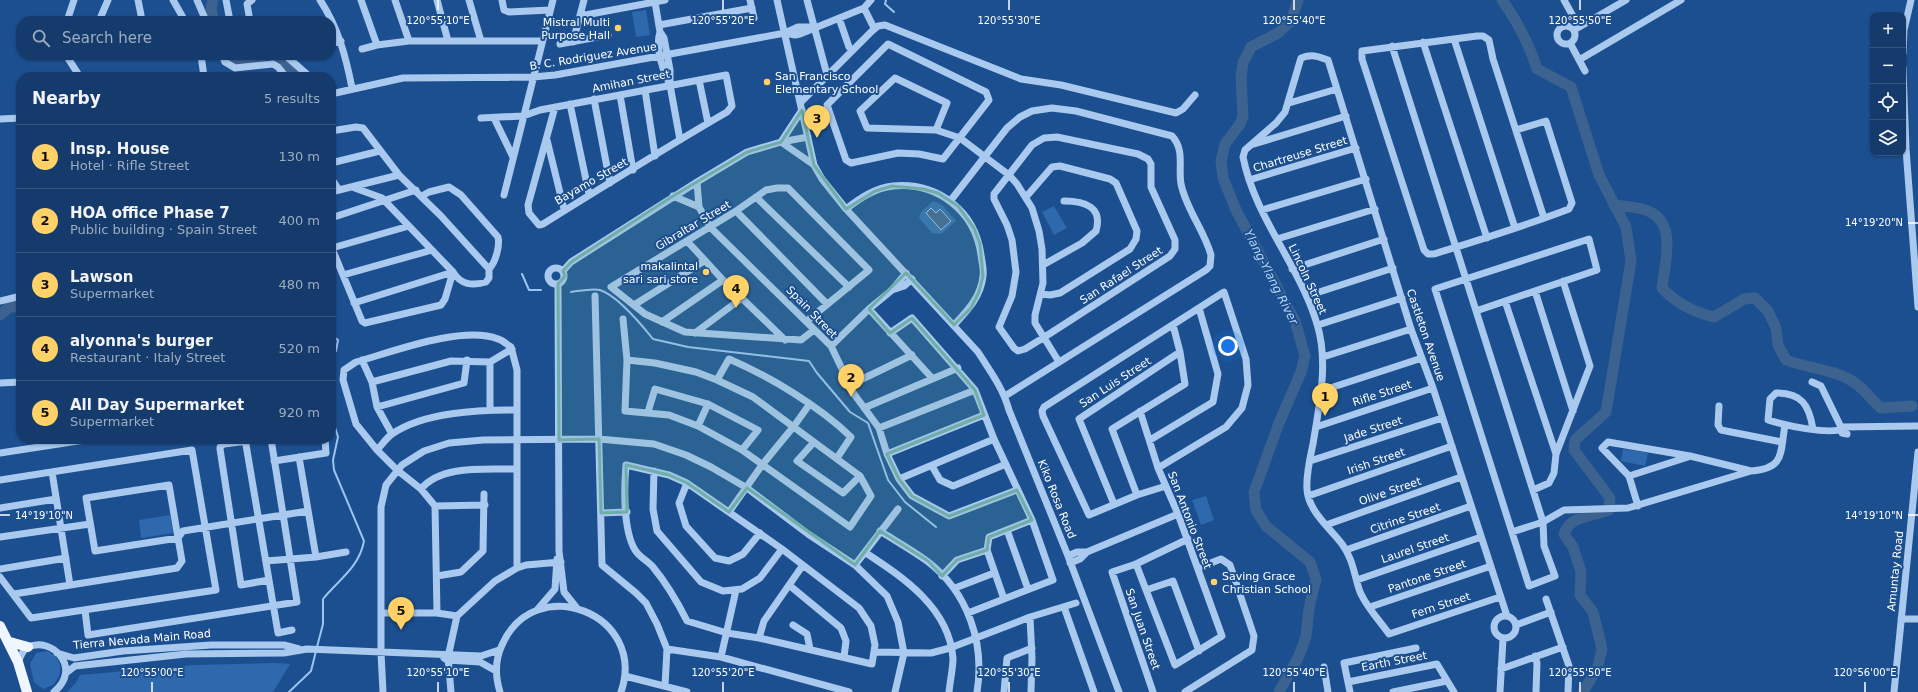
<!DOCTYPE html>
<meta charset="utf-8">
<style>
:root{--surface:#143b6b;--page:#214673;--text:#f1f3f6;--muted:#9dadc1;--line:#33557e;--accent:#ffd166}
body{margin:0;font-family:"DejaVu Sans",sans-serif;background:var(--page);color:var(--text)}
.controls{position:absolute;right:12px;top:12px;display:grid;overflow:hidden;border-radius:8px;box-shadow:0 1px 3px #0004}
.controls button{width:36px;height:36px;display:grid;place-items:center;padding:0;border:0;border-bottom:1px solid var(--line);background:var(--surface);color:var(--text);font:20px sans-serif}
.you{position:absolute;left:1228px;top:346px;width:14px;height:14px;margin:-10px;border:3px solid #fff;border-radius:50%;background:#1a73e8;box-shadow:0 0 0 6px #1a73e833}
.badge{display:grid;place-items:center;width:26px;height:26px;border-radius:50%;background:var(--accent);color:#111;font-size:13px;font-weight:700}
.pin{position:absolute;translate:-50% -33px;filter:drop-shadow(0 1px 2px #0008)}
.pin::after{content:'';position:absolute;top:21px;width:14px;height:12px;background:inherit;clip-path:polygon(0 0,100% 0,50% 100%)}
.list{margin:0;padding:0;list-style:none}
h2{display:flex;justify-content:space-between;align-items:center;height:52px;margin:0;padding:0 16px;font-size:17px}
h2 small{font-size:13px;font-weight:400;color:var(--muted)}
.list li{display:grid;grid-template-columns:26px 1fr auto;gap:12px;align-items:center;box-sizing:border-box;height:64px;padding:0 16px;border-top:1px solid var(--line)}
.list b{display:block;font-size:15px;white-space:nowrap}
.list p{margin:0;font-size:13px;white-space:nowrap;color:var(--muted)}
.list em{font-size:13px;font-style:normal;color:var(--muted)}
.icon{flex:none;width:22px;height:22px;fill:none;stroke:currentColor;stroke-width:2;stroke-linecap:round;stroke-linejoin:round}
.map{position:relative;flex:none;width:1918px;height:692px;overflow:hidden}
.search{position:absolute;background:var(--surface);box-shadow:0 1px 3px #0004;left:16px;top:16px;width:320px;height:44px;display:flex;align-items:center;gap:10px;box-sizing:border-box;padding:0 14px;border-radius:16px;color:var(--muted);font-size:15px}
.panel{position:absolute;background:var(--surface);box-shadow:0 1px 3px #0004;left:16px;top:72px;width:320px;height:372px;border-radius:16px}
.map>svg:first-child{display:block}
</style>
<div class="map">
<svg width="1918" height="692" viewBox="0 0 1918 692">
<rect width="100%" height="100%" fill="#1b4f8f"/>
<path fill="#2e69ad" d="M646 10 650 35 636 37 632 12Z
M933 201 942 205 956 221 941 234 932 233 919 218 921 212Z
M1054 206 1067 228 1054 235 1042 212Z
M1623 449 1648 453 1645 466 1621 461Z
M1206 496 1214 520 1201 525 1192 500Z
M170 515 173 533 141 538 139 520Z
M47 651C63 658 64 673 53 685L43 689 34 682 30 664 36 653Z
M276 663 290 664 273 692H67L75 684 80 675 196 665Z"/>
<path fill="#3c6290" stroke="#9cc4f0" d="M931 208 936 213 940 209 951 221 941 230 926 213Z"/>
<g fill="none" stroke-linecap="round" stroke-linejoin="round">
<path stroke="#9cc4f0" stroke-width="2" d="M886 0 885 4 894 12
M522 274 529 290H541
M571 292C579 291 592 288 600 290 618 296 641 324 653 339L688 347 809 361 817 373 850 412 868 423 888 480 905 502 936 527
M331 335 338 340 336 351 331 355
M317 647 323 624V599C338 580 359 568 364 541L334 470 333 460 338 437 331 414
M289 692 311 671 316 651"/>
<path stroke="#3c6290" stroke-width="11" d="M213 0 211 9 214 21
M1502 0C1518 22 1529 44 1537 69L1571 87 1599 175 1626 227 1631 261 1606 412 1575 440 1574 450 1610 498 1609 510C1592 517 1570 515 1564 534L1573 547 1581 572 1580 595 1593 612 1602 649 1597 669 1583 692
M231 55C240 67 255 58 266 55
M273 55 298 77
M1614 205C1623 206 1633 207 1642 209 1679 218 1665 261 1662 288 1676 303 1693 312 1714 317L1744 299 1755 298 1768 311 1776 328 1778 345 1786 360C1809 369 1839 369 1859 386 1867 393 1873 401 1881 408L1912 406
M0 315 8 308 21 305
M1279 692 1299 656 1306 637 1309 608 1316 579 1310 562 1266 526 1256 510 1254 492 1279 423 1301 372 1305 356 1295 321 1236 210 1223 178 1221 161 1225 144 1240 124 1243 116 1241 77 1243 63 1251 47 1278 33 1291 21 1298 0"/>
<path stroke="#a9c9ee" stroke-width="7" d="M138 0 141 15
M173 0 185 21
M197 0 206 21
M226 0 230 21
M320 0C338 27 346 57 352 88
M361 0 377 45
M395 0 409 41
M437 0 448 41
M469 0 481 41
M502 0 504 10 509 12 550 10
M750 0 754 18
M777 0 814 165 822 179 846 209 978 352C990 371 1003 388 1009 410L1068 556 1119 692
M807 0 826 71
M1564 0 1579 27
M655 2 660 32 664 38 670 70V85L680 140
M864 8 873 26
M580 16 665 0
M839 18 849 47
M67 21 74 0
M99 21 108 0
M250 21 247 4 252 0
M659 25 752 8
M1557 35a9 9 0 1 1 18 0a9 9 0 1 1-18 0Z
M1574 30 1626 0
M660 32C655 47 662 69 669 83
M785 33 795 35 800 34 864 8 871 0
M1454 39 1515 228
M573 42 584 0
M1423 42 1487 238
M1570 43 1585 71
M331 44 341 41
M560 44 608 35
M888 44 986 92 989 100 943 159 919 154 898 153 851 163 846 160 827 105Z
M1392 46 1543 522 1544 546 1555 576 1529 586 1435 289 1589 239 1597 270 1476 311
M362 49 377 45 409 41H542
M1903 53 1904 30 1911 0
M66 55 80 77
M201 55 204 77
M222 55 225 62 235 68 273 64 278 67 286 77
M285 55 310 77
M1579 60 1681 0
M1903 68 1906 149 1918 307
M699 80 708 123
M645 90 655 156
M331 94 403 78 533 77 555 75 785 33 798 27H814
M620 95 633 170
M594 99 610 183
M801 102 872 31 878 26 885 25 1021 79 1061 85 1176 113 1183 109 1195 95
M1289 103 1337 89
M570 104 589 194
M481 118 523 116 540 110 726 75 732 106 727 112C665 148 604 186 543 224L539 225 529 213 528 205 555 107
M494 118 513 157
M0 119 21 118
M936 130 947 103 895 78 860 111 867 128 936 130 960 138 1009 175 1017 184 1032 208 1039 231 1042 249 1043 283 1035 315V323L1059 362
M1516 130 1546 121 1572 203 1569 209C1525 226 1479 240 1434 254H1428L1424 250 1362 59V51L1477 36H1483L1489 40 1493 59 1544 218
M331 131 356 127 363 128 399 175 441 216 489 269V278L486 282C472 286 461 285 453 272
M1057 137 1138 154 1148 159 1151 164V187L1175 240V249L1170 256 1043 338 1025 349 1018 351 1014 348 999 327 1012 296 1016 272 1012 240 1007 225 994 199V194L1032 145 1044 138Z
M547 140 564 209
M781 142 814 165
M781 142 802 110
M1254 144 1346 116
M331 163 380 151
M331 178 339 190
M1249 180 1356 148
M352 187 382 198 453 272 354 303
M331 192 399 175
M504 195 553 0
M422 196 429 192 449 187 461 195 498 237C500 245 496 262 489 269
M673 196 699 207 710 227 831 346 854 394 879 428 887 454 899 479 912 496 949 516 1017 490
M756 197 849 287
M1026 197 1052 167 1060 166 1110 179 1116 183 1137 231 1136 239 1130 249 1060 293 1050 295 1041 294
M951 200 1007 128 1020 117 1032 111 1052 108 1076 111 1172 136C1185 150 1178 167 1181 184 1186 209 1204 230 1211 255L1210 266 1206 270 1005 396
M699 207 697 182 747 152 781 142 808 137
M846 209C860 198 875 188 893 186 938 182 975 211 981 255 982 262 984 270 983 276 981 297 967 311 954 325
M1262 210 1366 179
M736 211 827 304
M331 218 416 190
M1277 239 1375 209
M687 241 723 280 785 340
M331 246 362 321 365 323 441 305 445 299 453 272
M332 248 409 226
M1043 265 1082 243 1096 231C1103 207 1085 201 1064 201
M548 276a8 8 0 1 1 16 0a8 8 0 1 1-16 0Z
M1292 269 1384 239
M563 271 571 262 697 182
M906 273 892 290 904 286 912 279
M343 275 432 250
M558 284 559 551 564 592 576 607
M1535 291 1573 411
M595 296 602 565 636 593 646 603 657 624 667 649 665 686
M1307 296 1393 268
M0 301 21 296
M1505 301 1556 454
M634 305 704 261
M869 309 932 378
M623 319 627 360 625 411 669 415 698 426 742 450 850 527 871 496 860 476 753 397 717 380 696 372 655 363 627 360
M807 321 869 270 788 188H777L766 190 736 211 611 287 645 314 685 332 801 340 814 330
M662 322 723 280
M1318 325 1402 298
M695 333 742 298
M890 333 912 318 975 390 994 439 1032 520
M831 346 869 309 892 290
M1323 357 1411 329
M362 360 372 382 377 407 392 434
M490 362 512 349
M717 380 729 359C769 376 819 406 851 437L837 458
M372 382 451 361 490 362V410
M1812 382 1821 386 1841 427 1842 433 1847 434
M0 383 21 382
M850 385 912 355
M1321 391 1422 358
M1719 406 1718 425 1721 430 1782 442
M377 407 464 383 467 360
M864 408 958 368
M1140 411 1158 468 1178 514 1222 636 1175 665 1136 564 1112 572 1153 692
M648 412 655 389 708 404 758 430 742 450
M698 426 708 404
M1316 427 1433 388
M1841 427 1918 426
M879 428 975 390
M1813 429C1809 405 1802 393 1776 393L1770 399 1768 420C1784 425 1831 436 1845 428
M245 439 278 633 292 630
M263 439 224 444 220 447V449L241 585 269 580
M1150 440 1213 402 1218 374 1199 308
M814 442 797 461 843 493 860 476
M377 450C382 445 386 438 392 434 424 412 478 410 517 410
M0 453 91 439
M887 454 984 415
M299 457 316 557
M274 461 326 453 325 439
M1310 461 1442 418
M626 465 669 475 687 483 782 549 859 608 871 626 875 645 872 664 759 638 727 633 687 621C677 601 667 584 653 567 648 561 639 557 635 550 623 530 624 488 626 465Z
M932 466 940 480 953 486 1006 464
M1158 468 1226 427 1242 408 1248 385 1246 359 1224 292 1044 407 1042 411 1043 416 1089 515 1137 495 1166 486
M654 471 653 509 657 531 701 582 723 591 742 589 760 578 782 549
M52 472 70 585
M1629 476 1688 457
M899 479 994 439
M0 480 192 450 216 590 31 618 0 577
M687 483 679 503 686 526 715 558 729 561 743 554 760 533
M169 485 178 538 95 551 86 498Z
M421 489C442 464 487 470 517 469
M1533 490 1549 483 1554 473 1556 454 1590 366 1563 281
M1137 495 1112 429 1185 384 1180 352 1173 325
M1308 496 1452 446
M1114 504 1079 419 1180 352
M435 506 485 505
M1638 506 1629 476 1602 448 1608 442 1690 456 1751 471
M0 508 56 499
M729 512 762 465 794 426 809 405
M601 513 627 512
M1326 525 1461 477
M1007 530 1028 589
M880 531C896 541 912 550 927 561 968 592 985 643 977 692
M1512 532 1543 522 1564 510 1628 508 1751 471C1785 469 1780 453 1785 425
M0 537 90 524
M1346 550 1471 506
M866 553C904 578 949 608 953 658 953 669 950 681 949 692
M1068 556 1077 552H1087
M266 561 316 557 346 552
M1070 563 1080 559 1087 552 1178 514
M1136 564 1188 539
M855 565 898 509
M0 569 66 558
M437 576 461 572 483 551 484 494
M942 576 957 560 987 550
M1357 580 1481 537
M789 585 841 628 846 641 844 657
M955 588 994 573
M1146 590 1173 581 1199 651
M14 594 177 568 182 561 178 538 183 531 308 511
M1500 597 1389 634C1380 621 1363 603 1359 589 1354 573 1352 557 1342 544 1330 528 1308 511 1307 489 1306 474 1310 458 1313 444 1319 406 1329 362 1317 324 1300 266 1255 218 1243 157L1245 150 1276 123 1285 112 1301 58C1312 54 1317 56 1328 60L1411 329 1433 388 1507 616
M1546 599 1569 666 1568 692
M1064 607 1094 692
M1370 607 1491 566
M85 610 88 635 297 602 271 439
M537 610 555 589 557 559
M381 613H437L457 616
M437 613 435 506 421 489 397 470 377 450 356 424 343 380 344 370 356 362C392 352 462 325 498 339 503 340 507 345 511 347L517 370V568
M968 613 1053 580 1032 520 989 537 987 550 1004 599
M1494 627a11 11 0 1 1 22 0a11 11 0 1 1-22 0Z
M1030 617 1032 658 1031 692
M1901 619H1918
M793 625 807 634 810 649
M1516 625 1551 612
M759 638 764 621 803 565
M667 649 721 657 849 692
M874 652 931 653 950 648 1030 617 1076 603
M57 653 74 658 123 651 211 645H284L299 649
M1535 656 1537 663 1536 692
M721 657 736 590
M444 658 447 660 480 662 496 671
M18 662C21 656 23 649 28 647 52 636 83 668 54 692
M1324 667 1328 692
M1501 669 1563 647
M66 673 75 666 186 654 284 653 307 649 481 656 499 650
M625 676 687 692
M1348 682 1437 664 1454 692
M383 692 381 653V507L386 485 402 465 424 451 449 443 483 440 599 439 654 444 686 455 711 467 747 488 808 534 855 565 887 596 898 622 904 653 895 692
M451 692 448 657 457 616 495 581 517 568 526 565 561 562
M500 692C495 676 495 660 502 645 535 570 648 614 621 692
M1004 692 1007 658 1032 648
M1185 692 1252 650 1254 636 1230 565 1221 559 1198 568
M1350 692 1344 663 1416 648
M1393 692 1447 681
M1500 692 1503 639
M1894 692 1918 452"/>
<path stroke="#f0f6ff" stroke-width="10" d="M0 626 18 662 27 692
M10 642 28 647"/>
</g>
<path fill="#6fada8" fill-opacity="0.2" stroke="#6fada8" stroke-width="3" stroke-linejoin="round" d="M802 110 814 165 846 209 875 191 892 186 923 189 938 193 958 206 974 228 980 244 983 276 979 292 971 308 954 325 906 273 869 309 890 333 912 318 975 390 984 415 887 454 899 479 912 496 949 516 1017 490 1032 520 989 537 987 550 957 560 942 576 928 561 880 531 855 565 747 488 729 512 687 483 669 475 626 465 627 512 601 513 599 439 559 440 558 284 565 276 563 271 571 262 673 196 747 152 781 142Z"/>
<path fill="none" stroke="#fff" stroke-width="1.5" d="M438 0V10M723 0V10M1009 0V10M1294 0V10M1580 0V10M1908 223H1918M0 515H10M1908 515H1918M152 682V692M438 682V692M723 682V692M1009 682V692M1294 682V692M1580 682V692M1865 682V692"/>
<g fill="#ffd166" stroke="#1b4f8f" stroke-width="1.5">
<circle cx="618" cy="28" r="4"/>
<circle cx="767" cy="82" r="4"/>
<circle cx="706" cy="272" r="4"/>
<circle cx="1214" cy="582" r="4"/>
</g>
<g text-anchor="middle" stroke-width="4" stroke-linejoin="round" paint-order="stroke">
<g font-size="11" fill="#fff" stroke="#1b4f8f" text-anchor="end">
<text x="610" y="26">Mistral Multi<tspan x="610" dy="13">Purpose Hall</tspan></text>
<text x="775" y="80" text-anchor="start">San Francisco<tspan x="775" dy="13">Elementary School</tspan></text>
<text x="698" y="270">makalintal<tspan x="698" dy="13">sari sari store</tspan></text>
<text x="1222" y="580" text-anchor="start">Saving Grace<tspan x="1222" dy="13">Christian School</tspan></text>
</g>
<g font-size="11" fill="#fff" stroke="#1b4f8f">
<text transform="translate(593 56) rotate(-9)" y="4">B. C. Rodriguez Avenue</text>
<text transform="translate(631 81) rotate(-11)" y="4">Amihan Street</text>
<text transform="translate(1300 154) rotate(-17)" y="4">Chartreuse Street</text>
<text transform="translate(591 181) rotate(-30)" y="4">Bayamo Street</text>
<text transform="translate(693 225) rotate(-31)" y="4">Gibraltar Street</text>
<text transform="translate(1121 275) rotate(-33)" y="4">San Rafael Street</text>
<text transform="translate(1308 279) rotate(65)" y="4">Lincoln Street</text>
<text transform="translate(812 312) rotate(46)" y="4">Spain Street</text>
<text transform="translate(1426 335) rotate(71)" y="4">Castleton Avenue</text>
<text transform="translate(1115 382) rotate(-33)" y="4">San Luis Street</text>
<text transform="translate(1382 393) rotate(-18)" y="4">Rifle Street</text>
<text transform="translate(1373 429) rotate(-18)" y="4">Jade Street</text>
<text transform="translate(1376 461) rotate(-19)" y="4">Irish Street</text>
<text transform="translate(1390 491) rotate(-19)" y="4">Olive Street</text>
<text transform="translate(1057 499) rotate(68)" y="4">Kiko Rosa Road</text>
<text transform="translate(1405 518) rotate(-19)" y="4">Citrine Street</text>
<text transform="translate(1190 520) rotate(69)" y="4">San Antonio Street</text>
<text transform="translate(1415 548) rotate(-19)" y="4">Laurel Street</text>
<text transform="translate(1895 571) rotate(-84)" y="4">Amuntay Road</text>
<text transform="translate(1427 576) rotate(-19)" y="4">Pantone Street</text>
<text transform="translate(1441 605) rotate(-18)" y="4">Fern Street</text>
<text transform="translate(1143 629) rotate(71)" y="4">San Juan Street</text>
<text transform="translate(142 639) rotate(-5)" y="4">Tierra Nevada Main Road</text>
<text transform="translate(1394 661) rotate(-11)" y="4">Earth Street</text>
</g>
<g font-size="12" font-style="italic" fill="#b5d3f5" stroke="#1b4f8f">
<text transform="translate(1271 277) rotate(63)" y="4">Ylang-Ylang River</text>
</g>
</g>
<g font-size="10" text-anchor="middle" fill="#fff" stroke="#1b4f8f" stroke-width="4" stroke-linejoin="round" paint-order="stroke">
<text x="438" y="24">120°55'10"E</text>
<text x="723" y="24">120°55'20"E</text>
<text x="1009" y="24">120°55'30"E</text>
<text x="1294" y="24">120°55'40"E</text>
<text x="1580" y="24">120°55'50"E</text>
<text x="1874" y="226">14°19'20"N</text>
<text x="44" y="519">14°19'10"N</text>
<text x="1874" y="519">14°19'10"N</text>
<text x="152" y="676">120°55'00"E</text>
<text x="438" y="676">120°55'10"E</text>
<text x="723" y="676">120°55'20"E</text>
<text x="1009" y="676">120°55'30"E</text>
<text x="1294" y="676">120°55'40"E</text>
<text x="1580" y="676">120°55'50"E</text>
<text x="1865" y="676">120°56'00"E</text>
</g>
</svg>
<div class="controls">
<button>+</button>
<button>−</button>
<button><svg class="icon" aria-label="locate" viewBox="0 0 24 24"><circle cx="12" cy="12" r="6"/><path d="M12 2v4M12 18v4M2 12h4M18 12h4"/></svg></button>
<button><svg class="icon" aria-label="layers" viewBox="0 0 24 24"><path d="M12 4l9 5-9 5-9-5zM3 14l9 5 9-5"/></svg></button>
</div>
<div class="you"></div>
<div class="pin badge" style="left:1325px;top:416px">1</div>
<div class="pin badge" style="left:851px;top:397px">2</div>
<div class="pin badge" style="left:817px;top:138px">3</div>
<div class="pin badge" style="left:736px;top:308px">4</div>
<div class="pin badge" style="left:401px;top:630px">5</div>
<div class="search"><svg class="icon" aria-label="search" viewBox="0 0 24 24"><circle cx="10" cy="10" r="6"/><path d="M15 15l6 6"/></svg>Search here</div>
<section class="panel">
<h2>Nearby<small>5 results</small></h2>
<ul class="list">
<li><span class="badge">1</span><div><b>Insp. House</b><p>Hotel · Rifle Street</p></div><em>130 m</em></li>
<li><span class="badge">2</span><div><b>HOA office Phase 7</b><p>Public building · Spain Street</p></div><em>400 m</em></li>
<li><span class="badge">3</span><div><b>Lawson</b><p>Supermarket</p></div><em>480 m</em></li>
<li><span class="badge">4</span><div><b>alyonna's burger</b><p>Restaurant · Italy Street</p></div><em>520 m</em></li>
<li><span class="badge">5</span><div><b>All Day Supermarket</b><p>Supermarket</p></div><em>920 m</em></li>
</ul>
</section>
</div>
